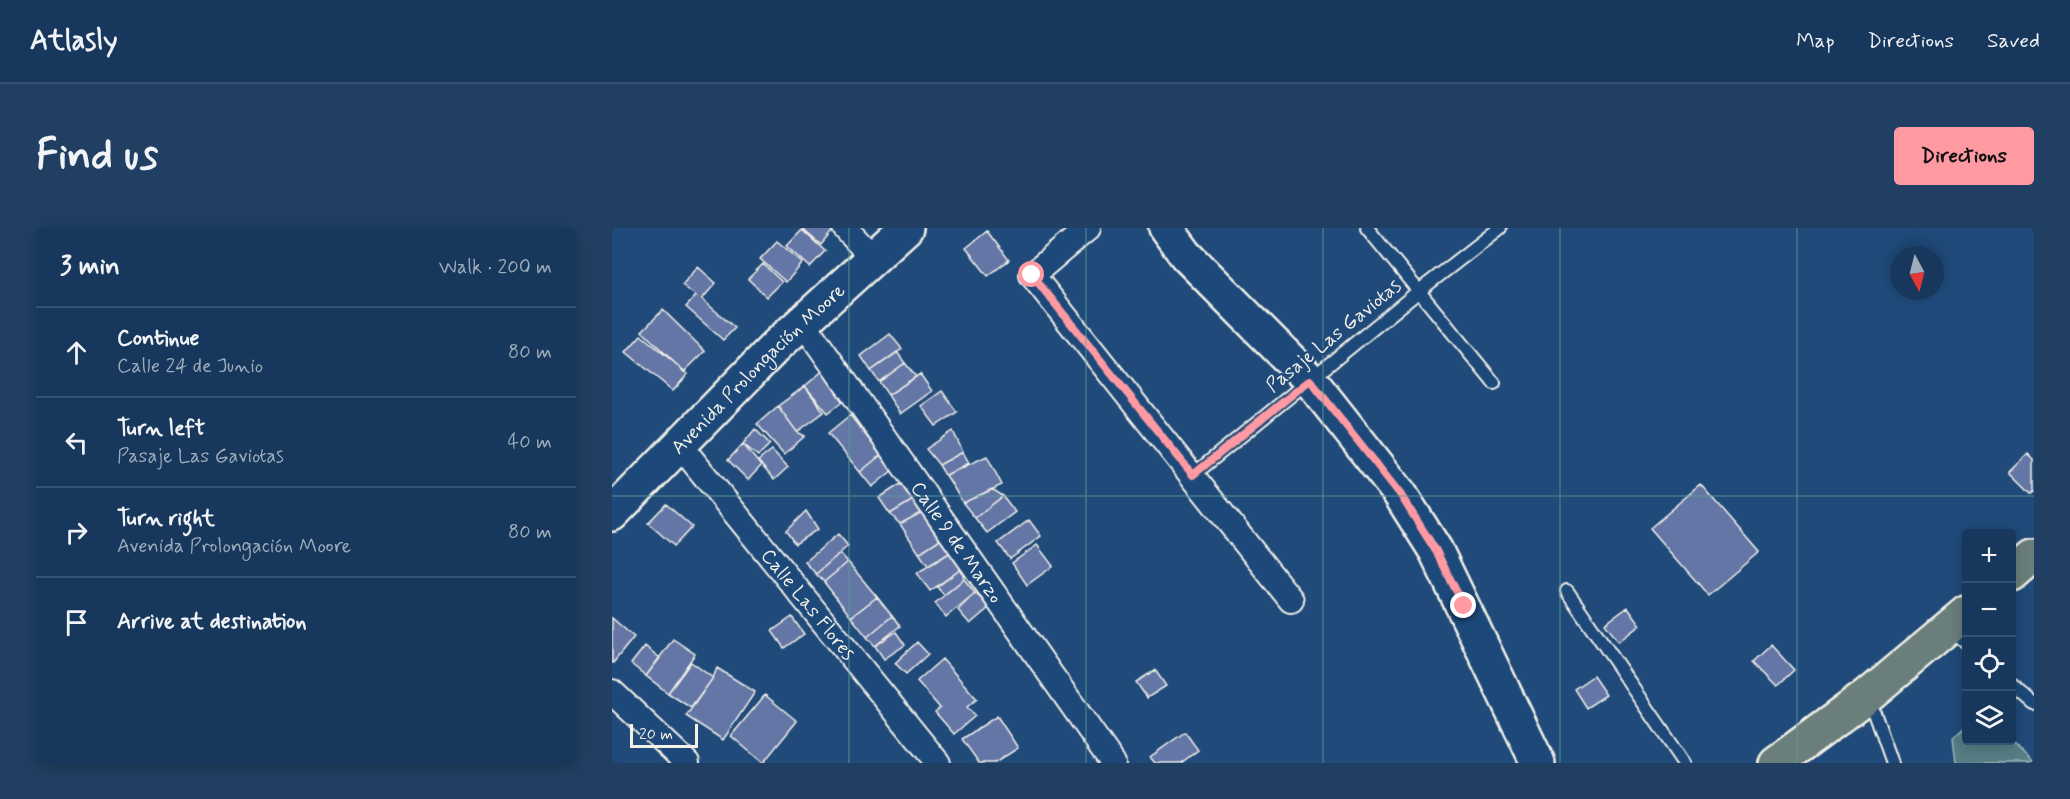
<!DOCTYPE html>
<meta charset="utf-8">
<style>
:root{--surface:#17385c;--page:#203f62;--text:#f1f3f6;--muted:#9eacbb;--line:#365272;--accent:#ff9aa2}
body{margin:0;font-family:Mynerve,sans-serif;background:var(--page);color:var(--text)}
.controls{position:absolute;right:18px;bottom:18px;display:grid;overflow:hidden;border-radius:6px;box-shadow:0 3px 15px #0003}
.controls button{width:54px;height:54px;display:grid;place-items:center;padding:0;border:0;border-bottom:2px solid var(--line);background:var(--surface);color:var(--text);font:30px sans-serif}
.compass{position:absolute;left:1278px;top:18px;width:54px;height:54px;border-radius:50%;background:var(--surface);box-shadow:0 3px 15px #0003;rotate:173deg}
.scale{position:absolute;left:18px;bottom:15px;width:68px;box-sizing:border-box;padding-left:6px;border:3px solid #f4f1e8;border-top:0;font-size:16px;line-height:21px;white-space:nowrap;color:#f4f1e8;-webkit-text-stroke:4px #1f4a7a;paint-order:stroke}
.stop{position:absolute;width:18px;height:18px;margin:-14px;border:4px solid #ff9aa2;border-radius:50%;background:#fff}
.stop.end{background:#ff9aa2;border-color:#fff;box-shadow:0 2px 6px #0008}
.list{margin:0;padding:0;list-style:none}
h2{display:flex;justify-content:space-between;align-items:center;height:78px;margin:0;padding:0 24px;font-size:26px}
h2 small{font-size:20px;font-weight:400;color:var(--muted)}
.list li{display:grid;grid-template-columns:39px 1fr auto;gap:18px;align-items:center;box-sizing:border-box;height:90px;padding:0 24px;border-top:2px solid var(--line)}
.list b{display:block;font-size:22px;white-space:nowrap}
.list p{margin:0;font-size:20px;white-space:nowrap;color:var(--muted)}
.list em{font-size:20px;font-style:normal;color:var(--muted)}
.icon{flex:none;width:33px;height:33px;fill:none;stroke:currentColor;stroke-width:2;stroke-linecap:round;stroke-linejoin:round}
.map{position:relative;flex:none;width:1422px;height:535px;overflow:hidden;border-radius:6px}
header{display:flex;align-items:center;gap:36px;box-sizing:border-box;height:84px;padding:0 30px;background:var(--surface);border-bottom:2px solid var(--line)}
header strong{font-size:28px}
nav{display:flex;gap:33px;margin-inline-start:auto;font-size:21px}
.intro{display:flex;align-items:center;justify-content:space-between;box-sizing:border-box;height:144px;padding:0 36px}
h1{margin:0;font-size:42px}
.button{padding:15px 27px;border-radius:6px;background:var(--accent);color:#111;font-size:21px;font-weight:700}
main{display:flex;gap:36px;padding:0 36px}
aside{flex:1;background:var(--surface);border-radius:6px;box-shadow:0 3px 15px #0003}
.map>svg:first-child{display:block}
</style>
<header>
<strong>Atlasly</strong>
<nav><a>Map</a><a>Directions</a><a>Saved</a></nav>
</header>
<div class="intro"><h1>Find us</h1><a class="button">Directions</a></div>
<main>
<aside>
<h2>3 min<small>Walk · 200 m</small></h2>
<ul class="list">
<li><svg class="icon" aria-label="ahead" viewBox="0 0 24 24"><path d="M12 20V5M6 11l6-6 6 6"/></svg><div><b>Continue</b><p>Calle 24 de Junio</p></div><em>80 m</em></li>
<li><svg class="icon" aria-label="left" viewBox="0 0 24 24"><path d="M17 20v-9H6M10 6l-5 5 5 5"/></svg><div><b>Turn left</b><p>Pasaje Las Gaviotas</p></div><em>40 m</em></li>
<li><svg class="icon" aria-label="right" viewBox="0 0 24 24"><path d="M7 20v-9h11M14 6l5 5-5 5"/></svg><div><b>Turn right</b><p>Avenida Prolongación Moore</p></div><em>80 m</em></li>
<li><svg class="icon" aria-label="arrive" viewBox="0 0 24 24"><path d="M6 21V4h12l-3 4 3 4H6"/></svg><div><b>Arrive at destination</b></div></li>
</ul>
</aside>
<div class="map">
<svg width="1422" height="535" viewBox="0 0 1422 535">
<rect width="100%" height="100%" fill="#1f4a7a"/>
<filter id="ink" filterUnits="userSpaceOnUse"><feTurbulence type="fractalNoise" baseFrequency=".0167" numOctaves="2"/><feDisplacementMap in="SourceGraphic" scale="12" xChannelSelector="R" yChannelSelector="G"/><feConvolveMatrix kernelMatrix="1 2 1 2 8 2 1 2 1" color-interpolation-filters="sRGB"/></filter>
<g filter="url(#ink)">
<path fill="#567e85" stroke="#a5b8b6" stroke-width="1.5" d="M1354 497V512L1399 513 1422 535H1344L1341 509Z"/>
<path fill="#6476a6" stroke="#f4f1e8" stroke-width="1.5" d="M189 0H223L209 17Z
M190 2 213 23 198 39 175 18Z
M375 3 397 32 376 48 354 20Z
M165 13 191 35 174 54 148 31Z
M151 36 170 54 155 69 136 51Z
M86 39 104 55 90 71 123 100 111 112 74 79 84 68 70 57Z
M51 82 93 123 72 144 30 103Z
M278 106 290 121 259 143 249 128Z
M29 107 76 146 61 163 14 124Z
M285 124 293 135 267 154 259 143Z
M293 135 304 149 276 167 267 154Z
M214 140 238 168 216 185 193 158Z
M308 146 320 163 288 186 276 167Z
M193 158 212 184 185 204 166 178Z
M330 163 345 184 324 198 309 178Z
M166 178 185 204 193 208 172 226 145 196Z
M238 187 269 227 248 244 216 205Z
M143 201 158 216 146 228 131 216Z
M341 203 351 224 327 237 314 221Z
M131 216 149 238 136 252 116 232Z
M160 222 176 239 162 252 146 233Z
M351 224 357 235 334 247V249L327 237Z
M1416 226 1422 232V263L1419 265 1398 244Z
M269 227 281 242 260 259 248 244Z
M375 228 390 257 351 275 334 247Z
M290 255 306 269 278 286 267 270Z
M1089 257 1147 324 1096 367 1038 300Z
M380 261 391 268 363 290 351 275Z
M391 268 403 284 375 305 363 290Z
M306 269 314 282 288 296 278 286Z
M54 276 80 299 62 318 36 295Z
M314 282 330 310 307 325 288 296Z
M194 283 206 301 183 316 174 303Z
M417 292 429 308 398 331 386 315Z
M226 306 236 318 204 346 193 334Z
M330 310 339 324 316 338 307 325Z
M425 317 441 338 415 357 400 335Z
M339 324 349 341 318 363 305 345Z
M228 325 236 334 212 354 204 346Z
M236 334 265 369 239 389 212 354Z
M349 341 352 351 332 367 325 359Z
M352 351 363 365 334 389 323 375Z
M363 365 378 379 358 396 346 382Z
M265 369 280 388 255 409 239 389Z
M1016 379 1029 397 1007 414 993 396Z
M280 388 288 398 263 418 255 409Z
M180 389 192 406 172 420 160 403Z
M0 390 22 409 1 435H0Z
M284 404 293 417 272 431 263 418Z
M61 411 83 426 56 465 34 448Z
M305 414 316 426 294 446 283 435Z
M1159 417 1182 442 1166 457 1142 433Z
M33 418 48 430 34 448 19 436Z
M330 431 365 471 355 479 363 488 342 506 323 484 328 480 305 453Z
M79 434 101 450 79 480 56 465Z
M105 440 143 464 111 512 74 488 101 450Z
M543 442 554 458 535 470 524 454Z
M981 448 994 467 974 480 962 461Z
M153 467 185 493 151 535 119 508Z
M385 488 406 520 383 535H367L350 511Z
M573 504 586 522 569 535H543L538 529Z"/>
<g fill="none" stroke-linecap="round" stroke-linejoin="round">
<g stroke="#f4f1e8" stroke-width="16">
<path id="lane" d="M755 0 882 155
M581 247 807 63 888 0
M955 363 1073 535
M1339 401 1354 415
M1400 457 1422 476
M1256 468 1280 535"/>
</g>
<g stroke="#f4f1e8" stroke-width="28">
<g id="street">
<path d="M233 0 260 29"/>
<path d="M476 0 420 47 679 372"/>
<path id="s1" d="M190 93 501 535"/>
<path id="s2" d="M67 216 326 535"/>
<path d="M0 464 75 535"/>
</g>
</g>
<g stroke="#f4f1e8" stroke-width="38">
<g id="secondary">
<path d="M554 0 574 27 698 152 788 266 824 323 926 535"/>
<path id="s3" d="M0 286 163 119 294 0"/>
</g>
</g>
<g stroke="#f4f1e8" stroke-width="38">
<path id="primary" d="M1400 347 1422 328
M1164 535 1256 467 1354 385"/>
</g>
<use href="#lane" stroke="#1f4a7a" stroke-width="12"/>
<use href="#street" stroke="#1f4a7a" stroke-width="24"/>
<use href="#secondary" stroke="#1f4a7a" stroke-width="33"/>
<use href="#primary" stroke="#6b7f7c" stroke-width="33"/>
</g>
</g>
<g fill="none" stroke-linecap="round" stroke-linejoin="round" filter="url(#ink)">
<path stroke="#ff9aa2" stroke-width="8" d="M420 47 581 247 698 152 788 266 824 323 852 378"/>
</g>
<path fill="none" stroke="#5fa199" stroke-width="1.5" stroke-opacity="0.55" d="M237 0V535M474 0V535M711 0V535M948 0V535M1185 0V535M0 268H1422"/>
<g text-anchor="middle" stroke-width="4.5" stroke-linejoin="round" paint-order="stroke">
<g font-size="20" fill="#f4f1e8" stroke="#1f4a7a">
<text transform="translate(721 107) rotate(-39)" y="7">Pasaje Las Gaviotas</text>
<text dy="7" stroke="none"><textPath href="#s3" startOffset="206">Avenida Prolongación Moore</textPath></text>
<text dy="7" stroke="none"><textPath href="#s1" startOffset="270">Calle 9 de Marzo</textPath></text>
<text dy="7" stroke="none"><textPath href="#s2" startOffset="206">Calle Las Flores</textPath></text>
</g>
</g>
</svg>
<div class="controls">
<button>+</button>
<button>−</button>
<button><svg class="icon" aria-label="locate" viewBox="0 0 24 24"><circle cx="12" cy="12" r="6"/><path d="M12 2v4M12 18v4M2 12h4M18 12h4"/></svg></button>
<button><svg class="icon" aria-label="layers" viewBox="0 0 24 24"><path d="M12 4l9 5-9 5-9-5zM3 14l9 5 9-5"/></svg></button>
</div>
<svg class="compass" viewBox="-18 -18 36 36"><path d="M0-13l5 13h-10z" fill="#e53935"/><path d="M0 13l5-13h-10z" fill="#9eacbb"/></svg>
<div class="scale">20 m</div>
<div class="stop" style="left:420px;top:47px"></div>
<div class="stop end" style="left:852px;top:378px"></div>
</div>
</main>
